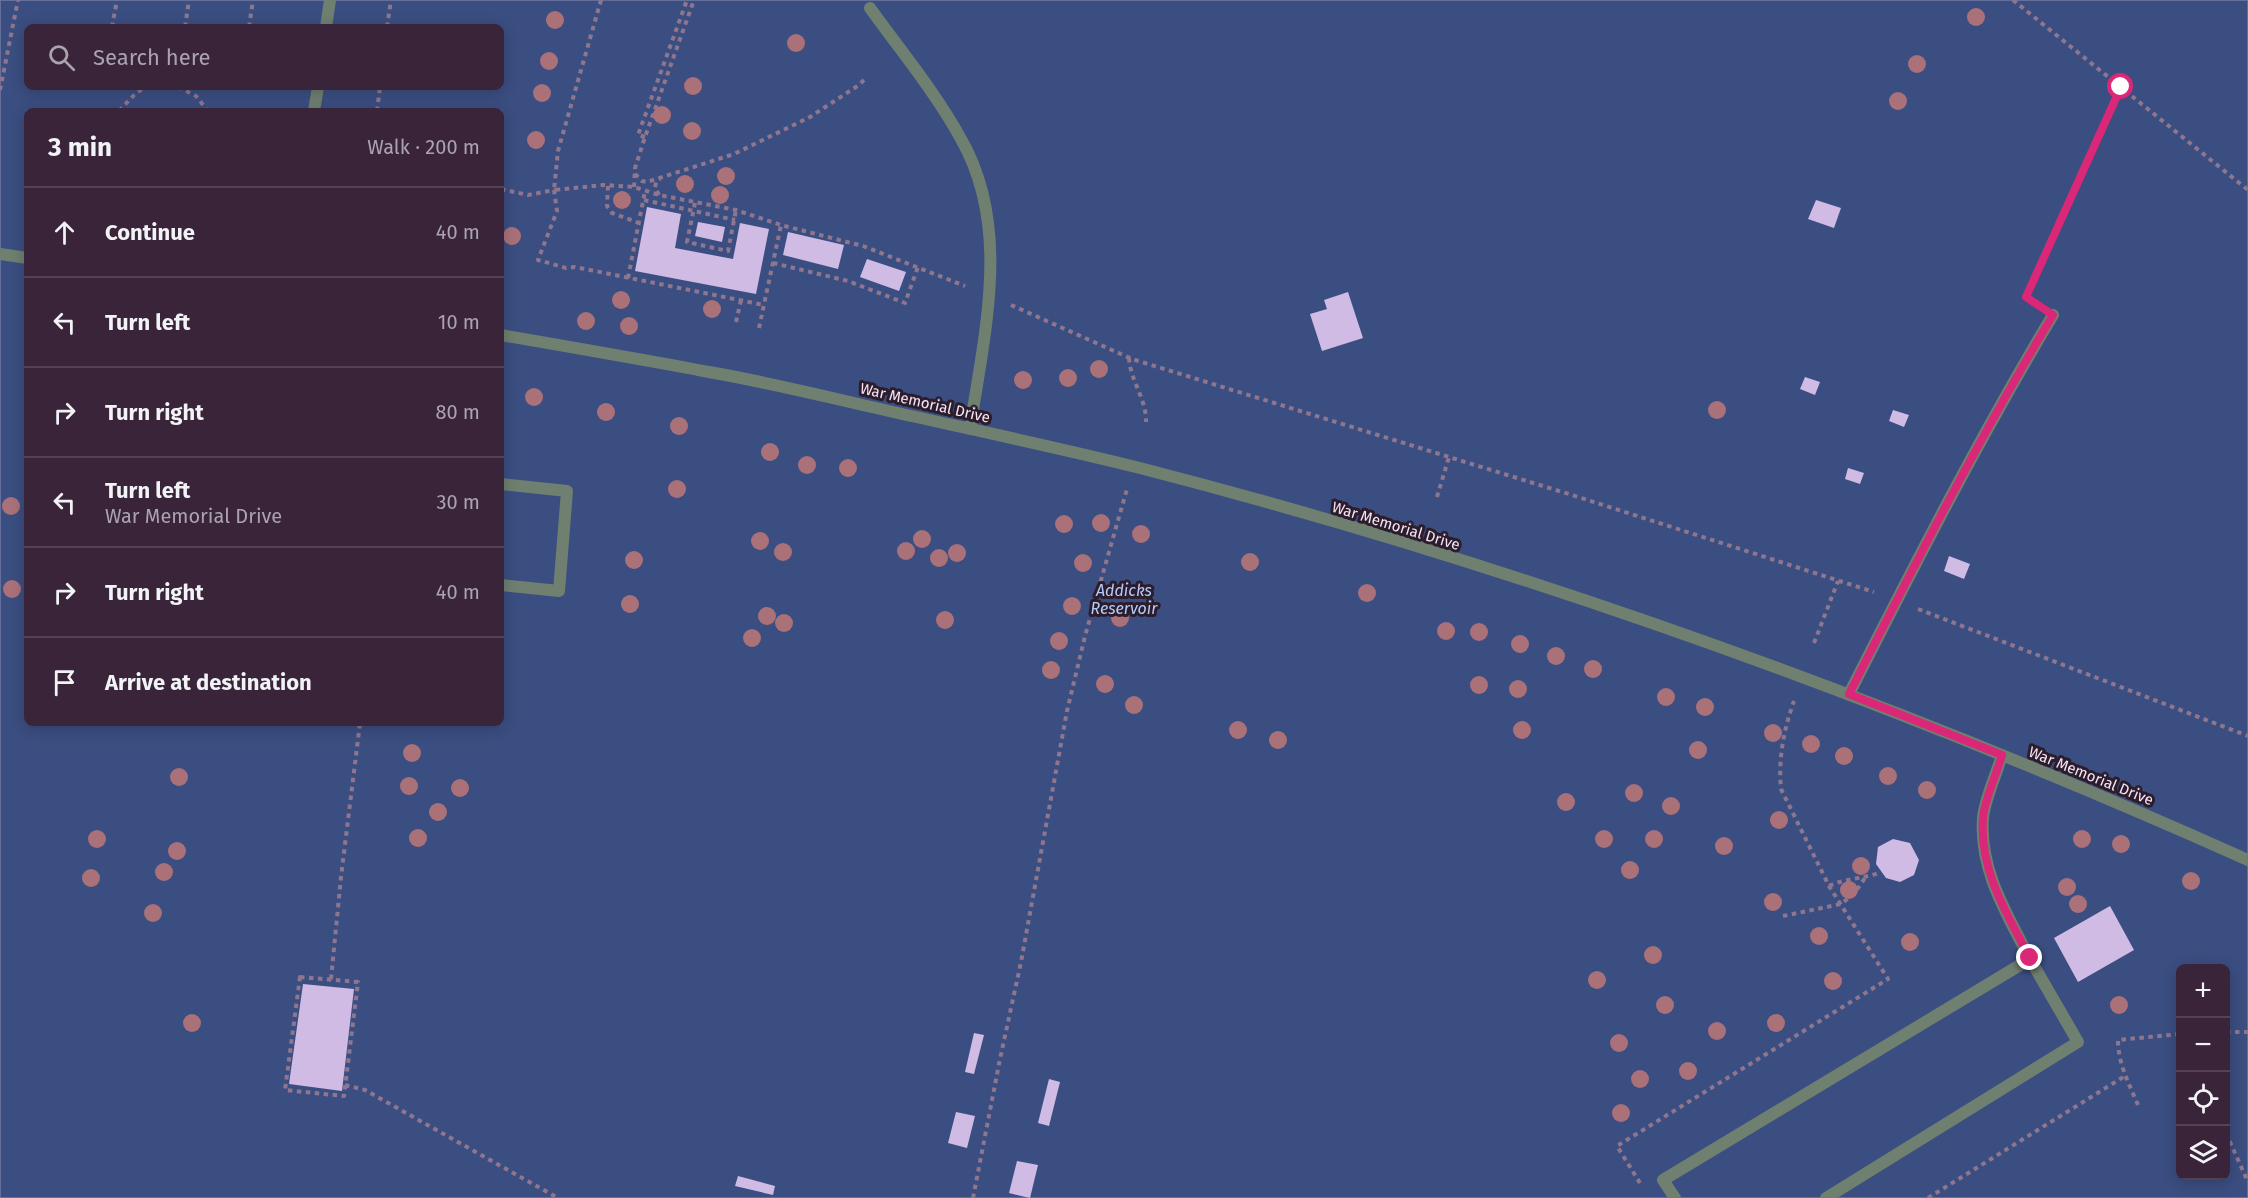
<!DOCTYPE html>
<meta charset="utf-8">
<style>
:root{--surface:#3a243a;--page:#412c42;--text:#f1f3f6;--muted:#aba4af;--line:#544154}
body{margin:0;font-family:"Fira Sans",sans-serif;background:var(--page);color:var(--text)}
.controls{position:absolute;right:18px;bottom:18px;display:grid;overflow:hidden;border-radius:9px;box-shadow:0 3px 15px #0003}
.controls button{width:54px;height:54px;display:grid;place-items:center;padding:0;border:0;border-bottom:2px solid var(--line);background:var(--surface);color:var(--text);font:30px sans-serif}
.stop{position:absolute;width:18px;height:18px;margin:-14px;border:4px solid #db2777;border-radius:50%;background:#fff}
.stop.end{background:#db2777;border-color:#fff;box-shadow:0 2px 6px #0008}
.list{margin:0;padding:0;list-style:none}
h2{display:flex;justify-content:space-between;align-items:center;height:78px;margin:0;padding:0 24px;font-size:26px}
h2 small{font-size:20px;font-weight:400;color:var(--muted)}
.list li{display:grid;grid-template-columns:39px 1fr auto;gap:18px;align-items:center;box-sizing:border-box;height:90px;padding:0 24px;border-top:2px solid var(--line)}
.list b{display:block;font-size:22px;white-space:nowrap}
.list p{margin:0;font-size:20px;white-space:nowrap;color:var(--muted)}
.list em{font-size:20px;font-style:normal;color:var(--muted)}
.icon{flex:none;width:33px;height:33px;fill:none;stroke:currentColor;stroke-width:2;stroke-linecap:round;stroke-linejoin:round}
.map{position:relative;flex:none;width:2248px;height:1198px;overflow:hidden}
.search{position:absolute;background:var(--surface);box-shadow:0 3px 15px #0003;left:24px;top:24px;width:480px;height:66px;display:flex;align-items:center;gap:15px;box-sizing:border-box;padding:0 21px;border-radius:9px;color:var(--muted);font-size:22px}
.panel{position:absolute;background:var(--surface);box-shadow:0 3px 15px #0003;left:24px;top:108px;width:480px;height:618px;border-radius:9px}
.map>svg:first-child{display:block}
</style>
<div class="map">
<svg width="2248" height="1198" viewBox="0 0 2248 1198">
<rect width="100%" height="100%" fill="#4d304d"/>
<path fill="#3b4e81" stroke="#737ba4" stroke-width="1.5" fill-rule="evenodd" d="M0 0H2248V1198H0ZM27 27H501V87H27ZM27 111H501V723H27ZM2180 968H2226V1176H2180Z"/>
<path fill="#d0bbe5" d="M1816 200 1841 208 1834 228 1808 219Z
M647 207 681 214 675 248 733 259 740 223 769 229 756 294 635 271Z
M698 222 725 227 722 242 695 236Z
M788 232 844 245 838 269 783 255Z
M867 259 906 272 899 291 860 277Z
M1348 292 1363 338 1322 351 1310 314 1327 309 1324 300Z
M1805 377 1820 382 1815 395 1800 389Z
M1893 410 1909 415 1904 427 1889 421Z
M1848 468 1864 473 1860 484 1845 479Z
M1949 556 1970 564 1964 579 1944 571Z
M1893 839 1910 843 1919 860 1914 875 1900 882 1886 878 1876 864 1878 847Z
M2110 906 2134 950 2078 982 2054 938Z
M303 984 354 989 342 1091 289 1084Z
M974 1033 984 1035 974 1074 965 1072Z
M1049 1079 1060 1082 1049 1126 1038 1123Z
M956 1112 975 1116 967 1148 948 1143Z
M1017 1161 1038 1165 1030 1198 1009 1193Z
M738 1176 775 1186 773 1195 735 1186Z"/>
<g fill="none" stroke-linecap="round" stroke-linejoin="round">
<path stroke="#8f768f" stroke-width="4" stroke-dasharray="4.5 4.5" stroke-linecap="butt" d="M601 0 558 151 554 190 604 185 634 187 659 195 736 210 781 225 863 246 965 286
M2013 0 2248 190
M112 27 117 0
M185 27 189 0
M249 27 253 0
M387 27 391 0
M178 87 196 96 208 111
M0 90 18 0
M119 111 137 92 148 87
M377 111 380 87
M645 137 638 135 687 0
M635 174 642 181 647 182 734 154 810 117 859 85 866 78
M608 186 607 206 612 213 639 223
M634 187 635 168 645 137 694 0
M501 189 528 195 554 190 557 211 538 260 566 268 575 267 764 305
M659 195 655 188 656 182 660 179
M644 200 735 220
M695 203 687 242 728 251 736 210
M773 263 848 281 905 303 918 267
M628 278 645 191
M2034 302 2026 297 2121 87
M1011 305 1132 359 1572 495 1874 592
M736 322 741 300
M759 328 781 225
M1129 358C1130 380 1147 400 1146 422
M1437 497 1449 457
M1918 609 2248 736
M1814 643 1838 581
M1829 886C1846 878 1864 879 1881 872
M1783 916 1841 904 1854 894 1865 878
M300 977 358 982 344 1096 285 1090Z
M331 979 341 877 360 723
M2226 1032H2248
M345 1085 365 1090 558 1198
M2138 1105C2129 1084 2118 1063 2118 1040L2180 1034
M2226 1133 2248 1182
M1640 1183 1617 1146 1888 979 1829 886 1781 789C1778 758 1784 729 1794 701
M973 1198 1000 1059 1021 962 1067 711 1085 636 1127 489
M1928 1198 2125 1076"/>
<path stroke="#6f7f70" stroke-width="12" d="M870 8C901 51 936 93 961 139 1012 228 984 334 970 429
M326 27 330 0
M314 111 318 87
M501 484 567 491 559 591 501 585
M1849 694C1914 566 1979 438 2053 315
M1675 1198 1663 1180 2030 959C2007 914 1979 870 1983 818 1984 801 1997 773 2002 755
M1826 1198 2078 1042 2030 959"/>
<path stroke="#6f7f70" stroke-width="12" d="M0 254 27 258
M501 335C570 347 640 359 709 372 773 383 835 399 898 413 979 431 1060 448 1140 468 1520 566 1890 700 2248 860"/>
</g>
<g fill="#aa7179">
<circle cx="1976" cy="17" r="9"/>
<circle cx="555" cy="20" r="9"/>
<circle cx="796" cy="43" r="9"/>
<circle cx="549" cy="61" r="9"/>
<circle cx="1917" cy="64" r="9"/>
<circle cx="693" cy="86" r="9"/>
<circle cx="542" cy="93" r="9"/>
<circle cx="1898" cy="101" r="9"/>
<circle cx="662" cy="115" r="9"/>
<circle cx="692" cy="131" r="9"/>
<circle cx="536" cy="140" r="9"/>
<circle cx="726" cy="176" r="9"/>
<circle cx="685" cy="184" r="9"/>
<circle cx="720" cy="195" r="9"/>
<circle cx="622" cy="200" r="9"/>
<circle cx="512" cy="236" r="9"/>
<circle cx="621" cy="300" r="9"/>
<circle cx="712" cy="309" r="9"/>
<circle cx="586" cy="321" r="9"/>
<circle cx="629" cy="326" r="9"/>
<circle cx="1099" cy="369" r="9"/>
<circle cx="1068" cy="378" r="9"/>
<circle cx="1023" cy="380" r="9"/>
<circle cx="534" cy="397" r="9"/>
<circle cx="1717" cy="410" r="9"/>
<circle cx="606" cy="412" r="9"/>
<circle cx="679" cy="426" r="9"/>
<circle cx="770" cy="452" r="9"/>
<circle cx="807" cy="465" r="9"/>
<circle cx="848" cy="468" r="9"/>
<circle cx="677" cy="489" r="9"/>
<circle cx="11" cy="506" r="9"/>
<circle cx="1101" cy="523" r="9"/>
<circle cx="1064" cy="524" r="9"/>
<circle cx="1141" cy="534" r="9"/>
<circle cx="922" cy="539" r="9"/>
<circle cx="760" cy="541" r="9"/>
<circle cx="906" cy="551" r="9"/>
<circle cx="783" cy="552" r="9"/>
<circle cx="957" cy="553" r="9"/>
<circle cx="939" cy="558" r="9"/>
<circle cx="634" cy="560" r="9"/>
<circle cx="1250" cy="562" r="9"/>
<circle cx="1083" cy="563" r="9"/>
<circle cx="12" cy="589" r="9"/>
<circle cx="1367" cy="593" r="9"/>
<circle cx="630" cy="604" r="9"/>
<circle cx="1072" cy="606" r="9"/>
<circle cx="767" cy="616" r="9"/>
<circle cx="1120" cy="618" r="9"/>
<circle cx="945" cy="620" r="9"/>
<circle cx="784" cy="623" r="9"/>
<circle cx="1446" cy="631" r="9"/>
<circle cx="1479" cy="632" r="9"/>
<circle cx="752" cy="638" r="9"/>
<circle cx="1059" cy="641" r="9"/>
<circle cx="1520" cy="644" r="9"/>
<circle cx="1556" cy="656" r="9"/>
<circle cx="1593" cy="669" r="9"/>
<circle cx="1051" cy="670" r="9"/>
<circle cx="1105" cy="684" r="9"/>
<circle cx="1479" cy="685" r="9"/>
<circle cx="1518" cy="689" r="9"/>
<circle cx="1666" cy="697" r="9"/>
<circle cx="1134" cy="705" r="9"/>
<circle cx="1705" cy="707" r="9"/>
<circle cx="1238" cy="730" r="9"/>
<circle cx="1522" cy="730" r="9"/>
<circle cx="1773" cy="733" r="9"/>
<circle cx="1278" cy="740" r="9"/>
<circle cx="1811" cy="744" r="9"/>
<circle cx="1698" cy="750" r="9"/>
<circle cx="412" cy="753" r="9"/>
<circle cx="1844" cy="756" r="9"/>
<circle cx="1888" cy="776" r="9"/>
<circle cx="179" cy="777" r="9"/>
<circle cx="409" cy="786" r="9"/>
<circle cx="460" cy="788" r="9"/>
<circle cx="1927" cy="790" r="9"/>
<circle cx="1634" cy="793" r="9"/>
<circle cx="1566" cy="802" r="9"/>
<circle cx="1671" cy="806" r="9"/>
<circle cx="438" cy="812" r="9"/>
<circle cx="1779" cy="820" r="9"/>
<circle cx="418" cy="838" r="9"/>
<circle cx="97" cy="839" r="9"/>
<circle cx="1604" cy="839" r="9"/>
<circle cx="1654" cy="839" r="9"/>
<circle cx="2082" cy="839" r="9"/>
<circle cx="2121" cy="844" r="9"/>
<circle cx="1724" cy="846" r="9"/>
<circle cx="177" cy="851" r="9"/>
<circle cx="1861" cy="866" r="9"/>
<circle cx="1630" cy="870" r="9"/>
<circle cx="164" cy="872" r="9"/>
<circle cx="91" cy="878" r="9"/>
<circle cx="2191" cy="881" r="9"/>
<circle cx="2067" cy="887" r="9"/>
<circle cx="1849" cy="890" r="9"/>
<circle cx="1773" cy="902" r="9"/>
<circle cx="2078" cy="904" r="9"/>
<circle cx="153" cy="913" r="9"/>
<circle cx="1819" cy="936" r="9"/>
<circle cx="1910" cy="942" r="9"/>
<circle cx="1653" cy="955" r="9"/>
<circle cx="1597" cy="980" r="9"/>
<circle cx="1833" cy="981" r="9"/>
<circle cx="1665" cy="1005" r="9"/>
<circle cx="2119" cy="1005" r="9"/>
<circle cx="192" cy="1023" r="9"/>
<circle cx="1776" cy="1023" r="9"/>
<circle cx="1717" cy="1031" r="9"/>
<circle cx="1619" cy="1043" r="9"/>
<circle cx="1688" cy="1071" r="9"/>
<circle cx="1640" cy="1079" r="9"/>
<circle cx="1621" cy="1113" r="9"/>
</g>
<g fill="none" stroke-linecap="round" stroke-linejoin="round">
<path stroke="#db2777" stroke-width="8" d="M2030 958C2007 914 1979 870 1983 818 1984 801 1997 773 2002 755L1849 694C1914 566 1979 438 2053 315L2026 297 2121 87"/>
</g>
<g text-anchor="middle" stroke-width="6" stroke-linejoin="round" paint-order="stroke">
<g font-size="15" fill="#f7e4f6" stroke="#2b1d2b">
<text transform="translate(925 403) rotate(13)" y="5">War Memorial Drive</text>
<text transform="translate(1396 526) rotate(17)" y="5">War Memorial Drive</text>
<text transform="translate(2091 776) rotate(22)" y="5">War Memorial Drive</text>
</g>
<g font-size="16" font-style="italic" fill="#b6cafa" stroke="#2b1d2b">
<text x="1124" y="596">Addicks<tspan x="1124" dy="18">Reservoir</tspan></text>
</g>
</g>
</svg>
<div class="controls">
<button>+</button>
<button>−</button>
<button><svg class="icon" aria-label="locate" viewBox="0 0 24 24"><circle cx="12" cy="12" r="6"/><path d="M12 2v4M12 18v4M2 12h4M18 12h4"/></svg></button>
<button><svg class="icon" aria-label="layers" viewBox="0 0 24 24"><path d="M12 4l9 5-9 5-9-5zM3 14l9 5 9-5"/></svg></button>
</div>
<div class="stop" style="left:2121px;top:87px"></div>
<div class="stop end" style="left:2030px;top:958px"></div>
<div class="search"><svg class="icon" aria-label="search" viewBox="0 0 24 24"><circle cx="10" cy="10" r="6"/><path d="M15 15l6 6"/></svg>Search here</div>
<section class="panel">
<h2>3 min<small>Walk · 200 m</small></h2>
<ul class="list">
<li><svg class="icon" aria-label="ahead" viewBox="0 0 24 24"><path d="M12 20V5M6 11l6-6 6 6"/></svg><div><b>Continue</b></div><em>40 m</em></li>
<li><svg class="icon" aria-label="left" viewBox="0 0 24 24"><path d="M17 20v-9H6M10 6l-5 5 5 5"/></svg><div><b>Turn left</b></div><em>10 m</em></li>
<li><svg class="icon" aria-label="right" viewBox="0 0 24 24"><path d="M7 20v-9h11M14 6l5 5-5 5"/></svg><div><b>Turn right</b></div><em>80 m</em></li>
<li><svg class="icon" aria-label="left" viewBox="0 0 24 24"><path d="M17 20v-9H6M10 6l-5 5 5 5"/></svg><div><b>Turn left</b><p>War Memorial Drive</p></div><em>30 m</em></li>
<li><svg class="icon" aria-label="right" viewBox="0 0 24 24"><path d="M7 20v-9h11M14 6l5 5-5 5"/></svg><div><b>Turn right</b></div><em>40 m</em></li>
<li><svg class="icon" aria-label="arrive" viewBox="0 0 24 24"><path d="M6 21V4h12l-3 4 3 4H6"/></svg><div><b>Arrive at destination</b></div></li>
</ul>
</section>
</div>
